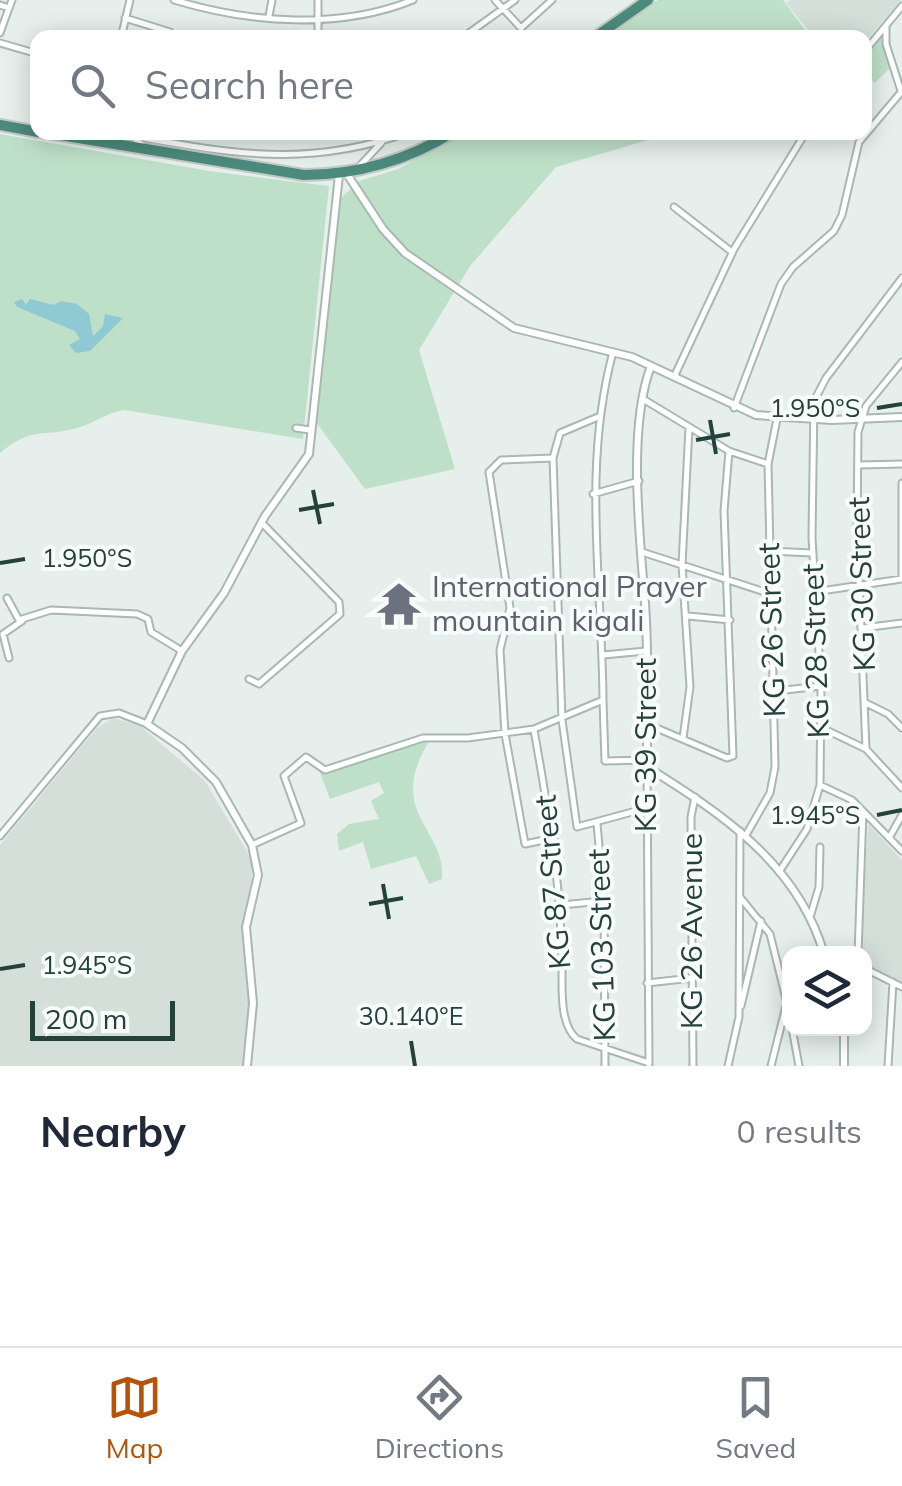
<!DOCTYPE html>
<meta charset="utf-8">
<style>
:root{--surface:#fff;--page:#f6f6f7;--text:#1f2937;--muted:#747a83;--line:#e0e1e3;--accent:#b45309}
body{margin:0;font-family:Mulish,sans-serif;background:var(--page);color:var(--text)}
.controls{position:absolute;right:30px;bottom:30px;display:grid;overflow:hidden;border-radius:20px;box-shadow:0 5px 25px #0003}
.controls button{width:90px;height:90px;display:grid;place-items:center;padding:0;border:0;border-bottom:2px solid var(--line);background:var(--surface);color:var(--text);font:50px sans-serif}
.scale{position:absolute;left:30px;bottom:25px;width:145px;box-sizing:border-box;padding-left:10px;border:5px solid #24423a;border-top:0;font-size:28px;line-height:35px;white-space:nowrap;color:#24423a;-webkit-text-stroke:8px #f7fbf9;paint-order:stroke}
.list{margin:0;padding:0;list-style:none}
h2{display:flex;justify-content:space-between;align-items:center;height:130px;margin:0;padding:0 40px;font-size:42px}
h2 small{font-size:32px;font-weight:400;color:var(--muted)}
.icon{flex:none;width:55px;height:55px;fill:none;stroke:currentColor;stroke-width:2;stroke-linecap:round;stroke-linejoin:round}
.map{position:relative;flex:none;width:902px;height:1066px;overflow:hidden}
.search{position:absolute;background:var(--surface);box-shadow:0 5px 25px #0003;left:30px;right:30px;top:30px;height:110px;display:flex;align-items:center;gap:25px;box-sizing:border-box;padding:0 35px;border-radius:20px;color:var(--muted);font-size:38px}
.sheet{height:280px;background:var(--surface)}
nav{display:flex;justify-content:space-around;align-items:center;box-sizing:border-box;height:140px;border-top:2px solid var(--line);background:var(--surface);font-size:28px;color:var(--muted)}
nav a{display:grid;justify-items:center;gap:5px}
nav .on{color:var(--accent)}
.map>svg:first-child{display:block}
</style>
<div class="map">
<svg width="902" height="1066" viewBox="0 0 902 1066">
<rect width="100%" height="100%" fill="#e6efeb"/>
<path fill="#d4dfda" d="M790 0H901L865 42 864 38 814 37 786 3Z
M113 718 139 725 205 781 252 860 251 895 243 922 250 1009 245 1066H0V845L97 728Z
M868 824 902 860V987L865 964 864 954H860Z"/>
<path fill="#bfe0c8" d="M658 0H783L810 37H605Z
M879 37 884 38 892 66 875 83 865 74 864 56Z
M462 133H672L556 167 470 266 419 350 455 469 365 489 316 422 341 198 359 181 398 169Z
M0 134 209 171 329 186 303 439 124 410C106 413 96 422 80 427 44 439 35 424 0 453Z
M423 738 428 743C386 814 446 828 442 879L429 884 416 856 371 869 363 842 339 851 337 834 349 824 379 819 371 801 384 793 379 782 330 799 319 770Z"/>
<path fill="#8ec9d4" d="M22 299 26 305 30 299 54 305 61 301 77 304 89 314 93 336 103 326 105 314 123 318 90 351 76 353 69 345 80 339 75 331 17 307 14 302Z"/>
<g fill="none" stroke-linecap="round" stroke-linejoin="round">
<g stroke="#a8b8b2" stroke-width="9">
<path id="minor" d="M174 0C250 23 339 30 413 0
M495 0 521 28 552 0
M0 5 9 8 12 0
M269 16 272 0
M125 18 170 32
M886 26V44L901 91
M0 33 9 8
M121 38 130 0
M318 38V0
M462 38 515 0
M0 43 38 54
M864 52 902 6
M117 132 132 136 142 145
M132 136C233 154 310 168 409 132
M356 170 382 142 383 132
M674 207 732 252
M674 377 734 249 806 132
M643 399 729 451 768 464
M734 408 781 284 793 267 834 231 842 215 859 142 902 91
M598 417 560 433 553 458 562 720 577 827 647 808
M296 428 310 430
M553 458 501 460 489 472 510 608 500 650 505 734 525 844 554 838
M860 465 902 464
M902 483V578
M593 494 639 481
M770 551 812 553
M642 552 771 594
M814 592 902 579
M7 598 19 620 51 610 137 614 148 619 151 632 182 651
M688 616 730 620
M863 628 902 623
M603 655 646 651
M9 658 3 634 22 621
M249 679 259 684 340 614 339 602 262 523
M776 691 821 686
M603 700 605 761 647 760
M866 703 888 714 902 728
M647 724 727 758 733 756 724 511 729 451
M820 727 866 749 902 788
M534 730C549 814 563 895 562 981 562 999 562 1027 577 1039L649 1063
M683 738 690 687 682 565 689 427
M866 749 857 532 858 432 866 406 902 362
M647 767 649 1064
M820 785 852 800 902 851
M597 824 604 901 605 1066
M746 835 770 793 775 767 768 464 777 419
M0 836 100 716 119 713 147 724
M889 838 902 815
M252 845 301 823 284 776 306 757 325 770 423 738H468L534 729 603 700C602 582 582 467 613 352
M779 872 807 829 820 785 821 686 812 538 814 401 826 378 902 278
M740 897 770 934 790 1015
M561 905 603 901
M811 914 819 887 820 847
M858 954 863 811
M864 968 902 987
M647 983 692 978
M741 1006 761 921
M792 1028 799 1066
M693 1066 691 817 695 797
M728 1066 739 1017 740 831
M771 1066 786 1006
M888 1066 893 982"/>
</g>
<g stroke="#a8b8b2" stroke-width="10">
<path id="tertiary" d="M347 174 383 229 405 253 514 328 632 357 756 415 832 420 902 417
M651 366C627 429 640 536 645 604 649 658 647 713 647 767 722 814 798 864 824 954
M247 1066 253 1003 246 927 258 875 252 845 216 782 182 748 147 724 182 651 224 593 265 516 309 454 339 175
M844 1066V1028"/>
</g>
<g stroke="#c2cac8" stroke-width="14">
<path id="trunk" d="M594 38 648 0
M0 125 38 132
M42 132 304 175C356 175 409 160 453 132"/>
</g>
<use href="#minor" stroke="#fff" stroke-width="5"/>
<use href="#tertiary" stroke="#fff" stroke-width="6"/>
<use href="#trunk" stroke="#4c8a7c" stroke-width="10"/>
</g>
<path fill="none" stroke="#24423a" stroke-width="4" d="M877 408 902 404M710 420 716 454M696 440 730 434M313 490 320 524M299 510 334 504M0 563 25 559M877 815 902 810M383 884 389 919M369 904 403 898M0 969 25 965M411 1041 415 1066"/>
<defs>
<g id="temple-bare" transform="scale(3.45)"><path d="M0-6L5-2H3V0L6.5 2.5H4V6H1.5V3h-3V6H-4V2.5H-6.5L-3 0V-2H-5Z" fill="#6b7280" stroke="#f7fbf9" stroke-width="2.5" paint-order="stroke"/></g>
</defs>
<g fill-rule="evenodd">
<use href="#temple-bare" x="399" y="604"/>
</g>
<g text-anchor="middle" stroke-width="8" stroke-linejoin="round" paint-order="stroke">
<g font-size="30" fill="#24423a" stroke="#f7fbf9">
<text transform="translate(862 584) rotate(-92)" y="10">KG 30 Street</text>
<text transform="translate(772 630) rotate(-92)" y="10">KG 26 Street</text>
<text transform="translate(816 651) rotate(-92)" y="10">KG 28 Street</text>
<text transform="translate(646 745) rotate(-90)" y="10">KG 39 Street</text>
<text transform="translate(553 882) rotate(-95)" y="10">KG 87 Street</text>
<text transform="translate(692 931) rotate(-90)" y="10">KG 26 Avenue</text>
<text transform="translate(602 945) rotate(-92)" y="10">KG 103 Street</text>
</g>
<g font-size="30" fill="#5b616d" stroke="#f7fbf9" text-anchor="start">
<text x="432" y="597">International Prayer<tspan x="432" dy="34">mountain kigali</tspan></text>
</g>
</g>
<g font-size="25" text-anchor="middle" fill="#24423a" stroke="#f7fbf9" stroke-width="8" stroke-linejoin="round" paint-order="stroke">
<text x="815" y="417">1.950°S</text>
<text x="87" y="567">1.950°S</text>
<text x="815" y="824">1.945°S</text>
<text x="87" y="974">1.945°S</text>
<text x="411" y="1025">30.140°E</text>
</g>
</svg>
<div class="controls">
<button><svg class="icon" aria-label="layers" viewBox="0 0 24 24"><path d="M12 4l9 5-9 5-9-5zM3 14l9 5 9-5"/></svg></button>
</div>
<div class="scale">200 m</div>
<div class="search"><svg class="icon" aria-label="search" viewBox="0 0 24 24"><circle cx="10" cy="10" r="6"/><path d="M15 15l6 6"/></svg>Search here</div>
</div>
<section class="sheet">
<h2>Nearby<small>0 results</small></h2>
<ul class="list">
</ul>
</section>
<nav>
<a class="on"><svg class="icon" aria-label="map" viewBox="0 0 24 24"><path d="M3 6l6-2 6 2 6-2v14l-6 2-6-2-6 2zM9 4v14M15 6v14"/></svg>Map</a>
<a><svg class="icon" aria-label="directions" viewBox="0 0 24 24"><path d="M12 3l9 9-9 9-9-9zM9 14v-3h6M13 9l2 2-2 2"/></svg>Directions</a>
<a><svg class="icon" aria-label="saved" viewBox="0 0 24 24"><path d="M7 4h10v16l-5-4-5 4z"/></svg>Saved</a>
</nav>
